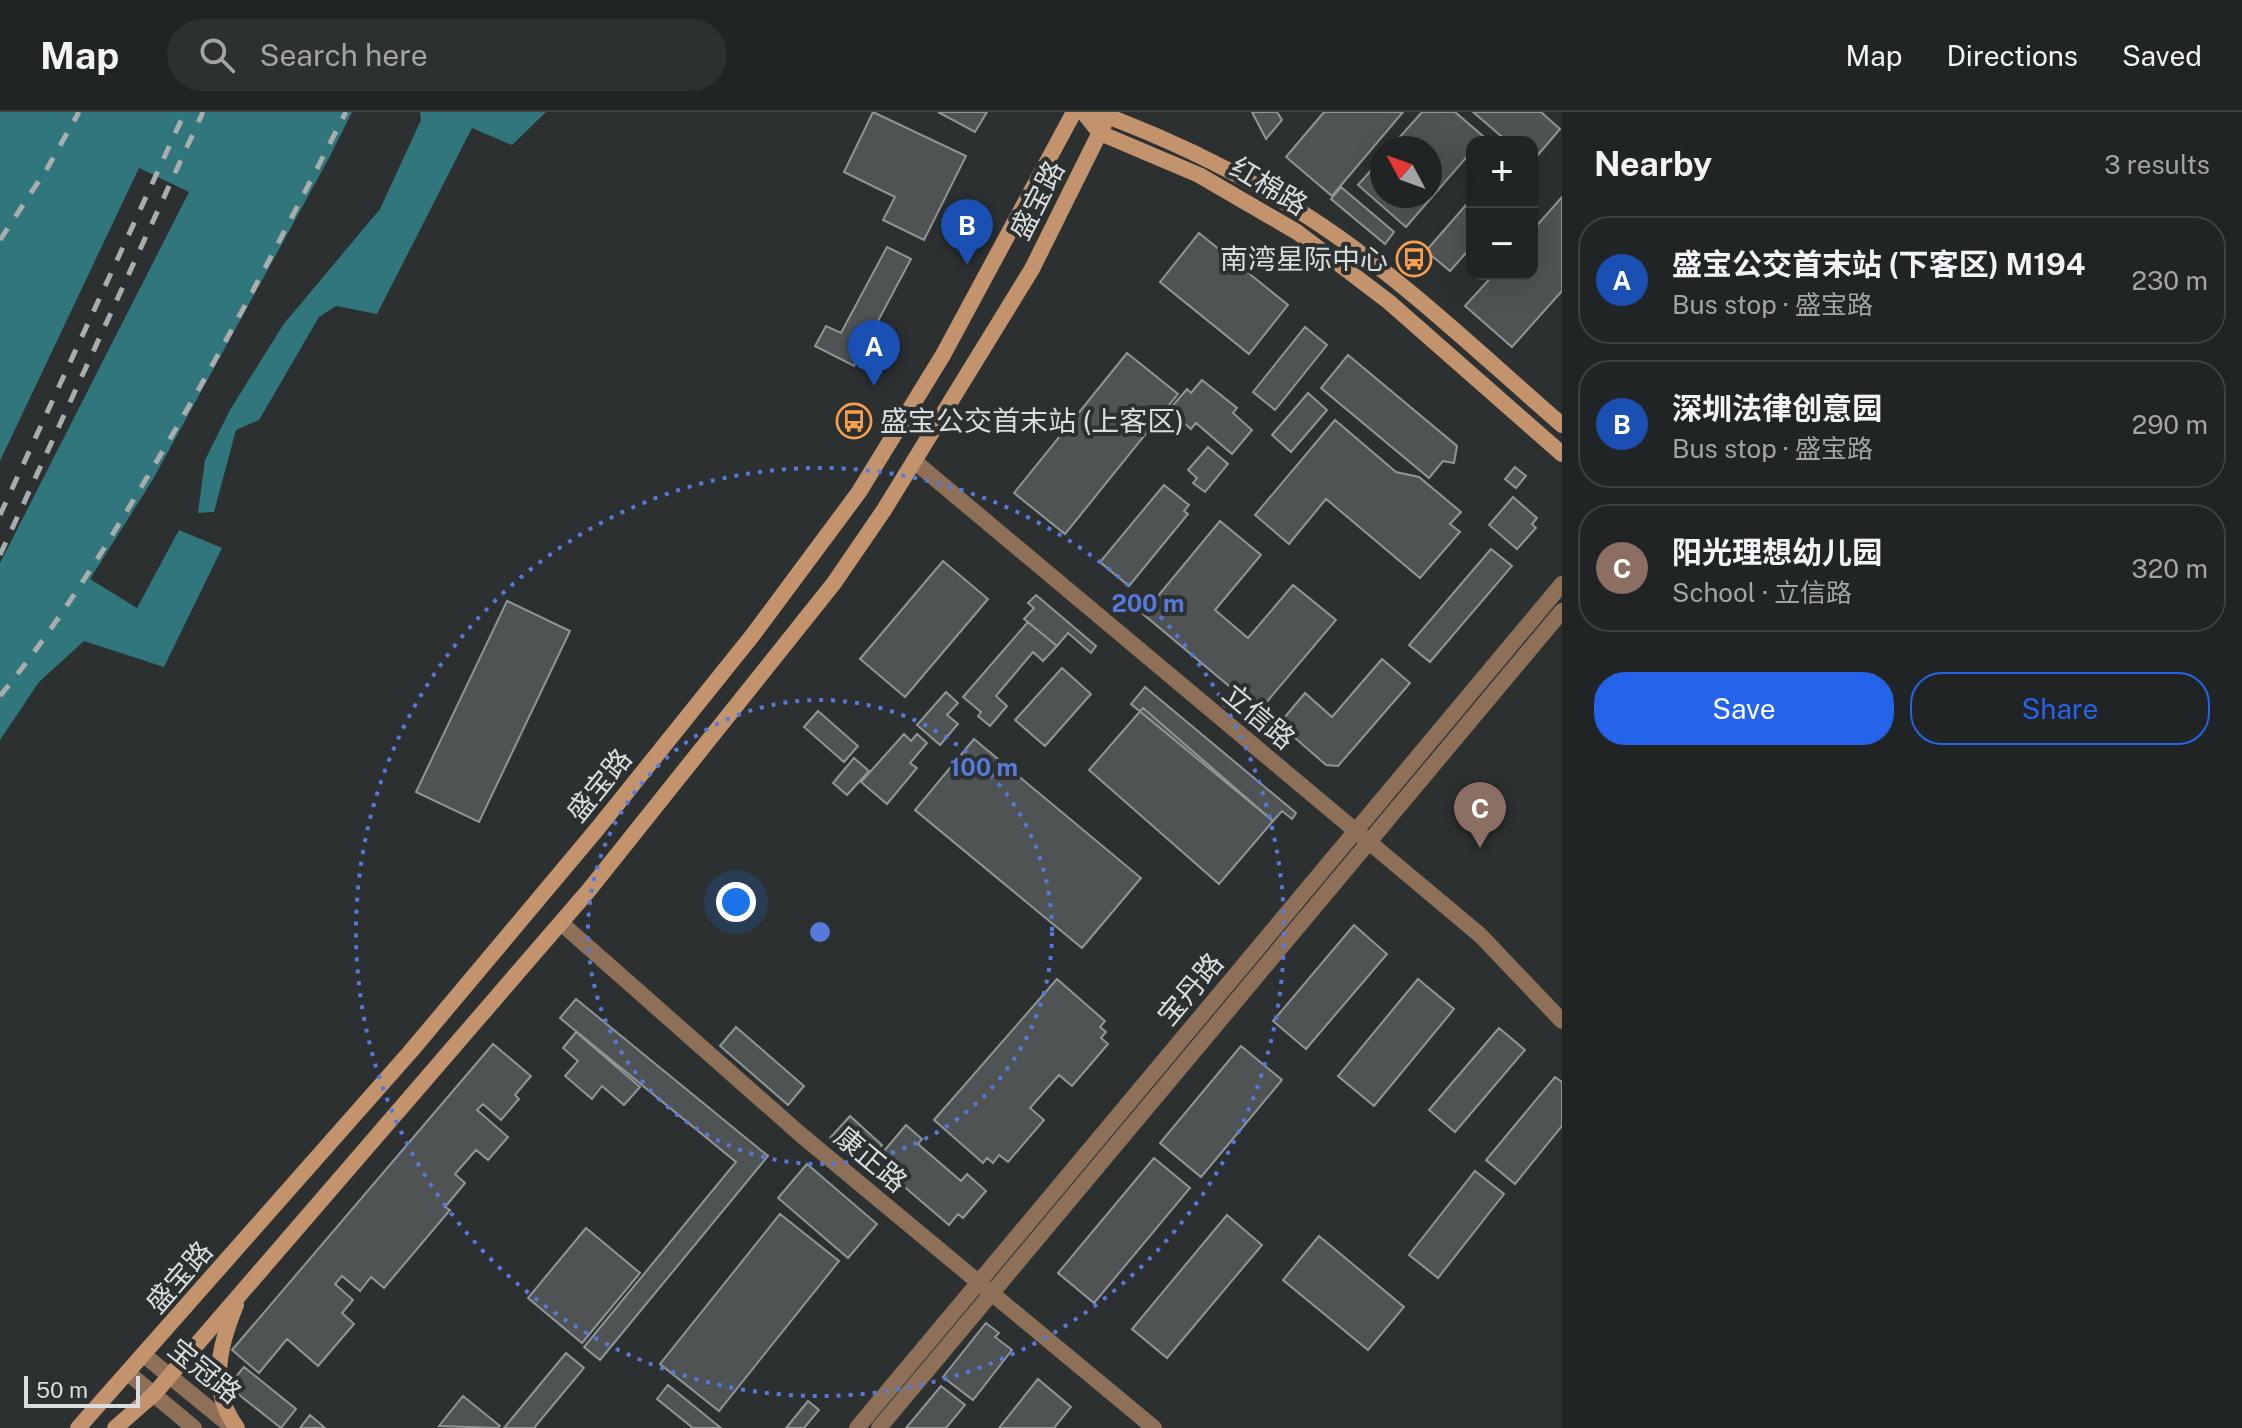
<!DOCTYPE html>
<meta charset="utf-8">
<style>
:root{--surface:#212424;--page:#2d3031;--text:#f1f3f6;--muted:#a2a4a6;--line:#3e4141;--accent:#2563eb}
body{margin:0;font-family:"Public Sans","Noto Sans SC",sans-serif;background:var(--page);color:var(--text)}
.controls{position:absolute;right:24px;top:24px;display:grid;overflow:hidden;border-radius:16px;box-shadow:0 8px 32px #0002}
.controls button{width:72px;height:72px;display:grid;place-items:center;padding:0;border:0;border-bottom:2px solid var(--line);background:var(--surface);color:var(--text);font:40px sans-serif}
.compass{position:absolute;left:1370px;top:24px;width:72px;height:72px;border-radius:50%;background:var(--surface);box-shadow:0 8px 32px #0002;rotate:311deg}
.scale{position:absolute;left:24px;bottom:20px;width:116px;box-sizing:border-box;padding-left:8px;border:4px solid #dadddd;border-top:0;font-size:22px;line-height:28px;white-space:nowrap;color:#dadddd;-webkit-text-stroke:6px #2c3030;paint-order:stroke}
.you{position:absolute;left:736px;top:790px;width:28px;height:28px;margin:-20px;border:6px solid #fff;border-radius:50%;background:#1a73e8;box-shadow:0 0 0 12px #1a73e833}
.badge{display:grid;place-items:center;width:52px;height:52px;border-radius:50%;background:var(--accent);color:#fff;font-size:26px;font-weight:700}
.pin{position:absolute;translate:-50% -66px;filter:drop-shadow(0 2px 4px #0008)}
.pin::after{content:'';position:absolute;top:42px;width:28px;height:24px;background:inherit;clip-path:polygon(0 0,100% 0,50% 100%)}
.list{margin:0;padding:0;list-style:none}
h2{display:flex;justify-content:space-between;align-items:center;height:104px;margin:0;padding:0 32px;font-size:34px}
h2 small{font-size:26px;font-weight:400;color:var(--muted)}
.list li{display:grid;grid-template-columns:52px 1fr auto;gap:24px;align-items:center;box-sizing:border-box;height:128px;margin:0 16px 16px;padding:0 16px;border:2px solid var(--line);border-radius:32px}
.list b{display:block;font-size:30px;white-space:nowrap}
.list p{margin:0;font-size:26px;white-space:nowrap;color:var(--muted)}
.list em{font-size:26px;font-style:normal;color:var(--muted)}
.actions{display:flex;gap:16px;padding:24px 32px}
.actions a{flex:1;padding:18px 0;border:2px solid var(--accent);border-radius:32px;text-align:center;font-size:28px;color:var(--accent)}
.actions .main{background:var(--accent);color:#fff}
.icon{flex:none;width:44px;height:44px;fill:none;stroke:currentColor;stroke-width:2;stroke-linecap:round;stroke-linejoin:round}
.map{position:relative;flex:none;width:1562px;height:1316px;overflow:hidden}
header{display:flex;align-items:center;gap:48px;box-sizing:border-box;height:112px;padding:0 40px;background:var(--surface);border-bottom:2px solid var(--line)}
header strong{font-size:38px}
nav{display:flex;gap:44px;margin-inline-start:auto;font-size:28px}
.search{width:560px;height:72px;background:var(--page);display:flex;align-items:center;gap:20px;box-sizing:border-box;padding:0 28px;border-radius:44px;color:var(--muted);font-size:30px}
main{display:flex}
aside{flex:1;background:var(--surface)}
.map>svg:first-child{display:block}
</style>
<header>
<strong>Map</strong>
<div class="search"><svg class="icon" aria-label="search" viewBox="0 0 24 24"><circle cx="10" cy="10" r="6"/><path d="M15 15l6 6"/></svg>Search here</div>
<nav><a>Map</a><a>Directions</a><a>Saved</a></nav>
</header>
<main>
<div class="map">
<svg width="1562" height="1316" viewBox="0 0 1562 1316">
<rect width="100%" height="100%" fill="#2c3030"/>
<path fill="#31757d" d="M0 0H352L329 46 152 369 90 467 137 496 179 418 222 436 164 555 84 529 39 570 0 628V451L189 80 139 56 0 349Z
M420 0H546L512 33 472 16 377 202 336 194 319 205 259 308 236 318 214 400 198 401 205 348 230 298 283 213 380 97 421 8Z"/>
<path fill="#4f5354" stroke="#909595" stroke-width="2" d="M873 0 966 44 924 128 883 108 895 85 844 60Z
M938 0H987L975 20Z
M1252 0H1277L1282 8 1266 27Z
M1324 0H1403L1332 84 1286 45Z
M1422 0H1455L1484 25 1480 30H1472V39L1406 115 1358 73 1382 46V84H1430V36H1390Z
M1473 0H1541L1560 17 1532 50V30H1508Z
M1341 75 1394 120 1385 132 1331 87Z
M1562 85V179L1512 235 1465 194 1494 162H1532V119Z
M1472 86V134L1450 159 1426 139Z
M1199 121 1288 193 1249 242 1160 170Z
M887 135 911 147 854 254 815 234 826 214 841 221Z
M1305 215 1327 233 1275 298 1253 280Z
M1127 241 1178 282 1065 422 1014 381Z
M1348 243 1457 334 1454 351 1443 349 1429 366 1321 276Z
M1202 268 1237 296 1233 301 1252 318 1232 342 1196 311 1191 317 1169 298 1187 277 1191 281Z
M1308 281 1327 298 1291 340 1272 323Z
M1335 308 1396 360 1419 365 1461 400 1450 412 1460 420 1420 466 1326 387 1289 432 1255 403Z
M1208 335 1228 352 1205 380 1193 371 1197 366 1188 358Z
M1515 355 1526 364 1516 376 1505 367Z
M1164 373 1189 393 1184 399 1188 402 1129 474 1100 450Z
M1513 385 1537 406 1532 412 1536 416 1517 437 1489 413Z
M1220 409 1261 443 1215 498 1248 526 1293 473 1336 508 1259 599 1143 502Z
M1491 437 1512 454 1430 550 1409 533Z
M943 449 988 487 905 585 860 547Z
M1036 483 1096 534 1091 541 1068 521 1057 534 1024 507 1034 496 1028 491Z
M507 489 570 519 479 710 416 680Z
M1028 510 1057 534 1043 549 1033 540 996 584 1007 594 990 614 978 604 981 600 963 585Z
M1382 547 1410 571 1338 654 1326 653 1279 612 1305 581 1332 605Z
M1062 556 1091 582 1045 634 1015 608Z
M1145 575 1296 701 1292 707 1282 699 1273 709 1131 592Z
M946 580 958 591 947 603 958 612 940 633 917 613Z
M1143 596 1273 709 1219 772 1089 658Z
M818 599 858 634 844 650 804 615Z
M904 622 911 629 917 622 927 631 910 651 917 656 887 692 861 670Z
M974 627 1141 766 1082 836 915 698Z
M854 646 869 659 847 683 833 671Z
M1354 813 1387 842 1306 937 1273 909Z
M1057 867 1105 909 1100 915 1106 920 1101 926 1108 932 1072 974 1059 963 1030 996 1044 1008 1008 1050 999 1043 993 1051 987 1046 983 1051 934 1008Z
M1418 867 1454 897 1374 994 1338 964Z
M576 887 768 1044 600 1248 584 1235 736 1050 560 906Z
M736 915 804 974 788 993 720 934Z
M1499 916 1525 938 1455 1020 1429 998Z
M576 920 640 975 624 993 602 974 592 987 565 964 578 949 563 936Z
M493 932 531 964 515 983 519 987 501 1008 483 992 477 998 508 1025 488 1048 476 1038 455 1062 465 1071 445 1095 450 1098 384 1176 371 1165 360 1179 342 1164 335 1172 353 1188 342 1201 354 1212 318 1254 287 1227 259 1261 232 1238Z
M1241 934 1282 968 1201 1065 1160 1031Z
M1555 965 1562 970V1014L1515 1072 1486 1048Z
M850 1004 882 1033 862 1055 830 1026Z
M906 1013 922 1027 918 1032 961 1069 967 1062 986 1079 963 1106 958 1102 949 1113 880 1054 889 1044 884 1039Z
M1154 1046 1190 1076 1094 1191 1058 1161Z
M807 1052 877 1112 848 1146 778 1086Z
M1475 1059 1504 1082 1438 1166 1409 1143Z
M780 1102 839 1149 719 1299 660 1252Z
M1227 1103 1262 1133 1167 1246 1132 1217Z
M586 1116 640 1161 582 1231 528 1186Z
M1319 1124 1404 1195 1368 1238 1283 1168Z
M986 1211 999 1221 995 1225 1012 1238 973 1288 943 1265Z
M566 1241 584 1256 534 1316H504Z
M244 1255 296 1297 281 1316 228 1274Z
M1038 1267 1071 1295 1054 1316H999Z
M668 1273 721 1316H693L657 1287Z
M941 1274 965 1293 946 1316H906Z
M463 1284 500 1314 498 1316 439 1314Z
M808 1289 819 1298 804 1316H786Z
M310 1303 325 1316H300Z"/>
<g fill="none" stroke-linecap="round" stroke-linejoin="round">
<path stroke="#8e6f58" stroke-width="16" d="M561 811 800 1022 1154 1316"/>
<path stroke="#8e6f58" stroke-width="16" d="M914 349 1480 823 1562 909
M144 1243 233 1316
M128 1261 194 1316
M857 1316 1562 472
M879 1316 1562 499"/>
<path stroke="#c3936e" stroke-width="16" d="M1083 0 1100 21 1199 63 1297 120 1389 190 1562 342
M1099 1C1172 28 1242 62 1307 104 1399 163 1480 242 1562 313
M236 1193C219 1234 208 1277 237 1316
M78 1316 411 939 598 716 752 524 859 380 943 243 1074 0
M115 1316 154 1282 589 778 834 471 884 398 1032 157 1110 0"/>
<path stroke="#aaadad" stroke-width="5" stroke-dasharray="14 14" stroke-linecap="butt" d="M0 128 48 55 79 0
M0 403 185 0
M0 443 203 0
M0 584C58 513 105 436 152 357 222 241 284 121 346 0"/>
</g>
<g fill="none" stroke="#5679da" stroke-width="4" stroke-dasharray="4 8">
<circle cx="820" cy="820" r="232"/>
<circle cx="820" cy="820" r="464"/>
</g>
<defs>
<g id="bus-ring" transform="scale(1.8)"><circle r="9.5" fill="#2c3030" stroke="#fb9e50" stroke-width="1.5"/><path d="M-5-6H5V4H4V6H2V4H-2V6H-4V4H-5ZM-3.5-4V0h7V-4ZM-3.5 1.2v1.5H-2V1.2ZM2 1.2v1.5H3.5V1.2Z" fill="#fb9e50"/></g>
</defs>
<g fill-rule="evenodd">
<use href="#bus-ring" x="1414" y="147"/>
<use href="#bus-ring" x="854" y="309"/>
</g>
<g text-anchor="middle" stroke-width="8" stroke-linejoin="round" paint-order="stroke">
<g font-size="28" fill="#dadddd" stroke="#2c3030">
<text transform="translate(1269 74) rotate(31)" y="10">红棉路</text>
<text transform="translate(1037 88) rotate(-63)" y="10">盛宝路</text>
<text transform="translate(1259 604) rotate(40)" y="10">立信路</text>
<text transform="translate(599 673) rotate(-51)" y="10">盛宝路</text>
<text transform="translate(1190 877) rotate(-50)" y="10">宝丹路</text>
<text transform="translate(871 1047) rotate(40)" y="10">康正路</text>
<text transform="translate(179 1165) rotate(-49)" y="10">盛宝路</text>
<text transform="translate(205 1259) rotate(39)" y="10">宝冠路</text>
</g>
<g font-size="28" fill="#dadddd" stroke="#2c3030" text-anchor="end">
<text x="1388" y="157">南湾星际中心</text>
<text x="880" y="319" text-anchor="start">盛宝公交首末站 (上客区)</text>
</g>
</g>
<circle cx="820" cy="820" r="12" fill="#5679da" stroke="#2c3030" stroke-width="4"/>
<g font-size="24" text-anchor="middle" font-weight="bold" fill="#5679da" stroke="#2c3030" stroke-width="8" stroke-linejoin="round" paint-order="stroke">
<text x="1148" y="500">200 m</text>
<text x="984" y="664">100 m</text>
</g>
</svg>
<div class="controls">
<button>+</button>
<button>−</button>
</div>
<svg class="compass" viewBox="-18 -18 36 36"><path d="M0-13l5 13h-10z" fill="#e53935"/><path d="M0 13l5-13h-10z" fill="#a2a4a6"/></svg>
<div class="scale">50 m</div>
<div class="you"></div>
<div class="pin badge" style="left:874px;top:274px;background:#1a4fb4">A</div>
<div class="pin badge" style="left:967px;top:153px;background:#1a4fb4">B</div>
<div class="pin badge" style="left:1480px;top:736px;background:#8d6e63">C</div>
</div>
<aside>
<h2>Nearby<small>3 results</small></h2>
<ul class="list">
<li><span class="badge" style="background:#1a4fb4">A</span><div><b>盛宝公交首末站 (下客区) M194</b><p>Bus stop · 盛宝路</p></div><em>230 m</em></li>
<li><span class="badge" style="background:#1a4fb4">B</span><div><b>深圳法律创意园</b><p>Bus stop · 盛宝路</p></div><em>290 m</em></li>
<li><span class="badge" style="background:#8d6e63">C</span><div><b>阳光理想幼儿园</b><p>School · 立信路</p></div><em>320 m</em></li>
</ul>
<div class="actions"><a class="main">Save</a><a>Share</a></div>
</aside>
</main>
